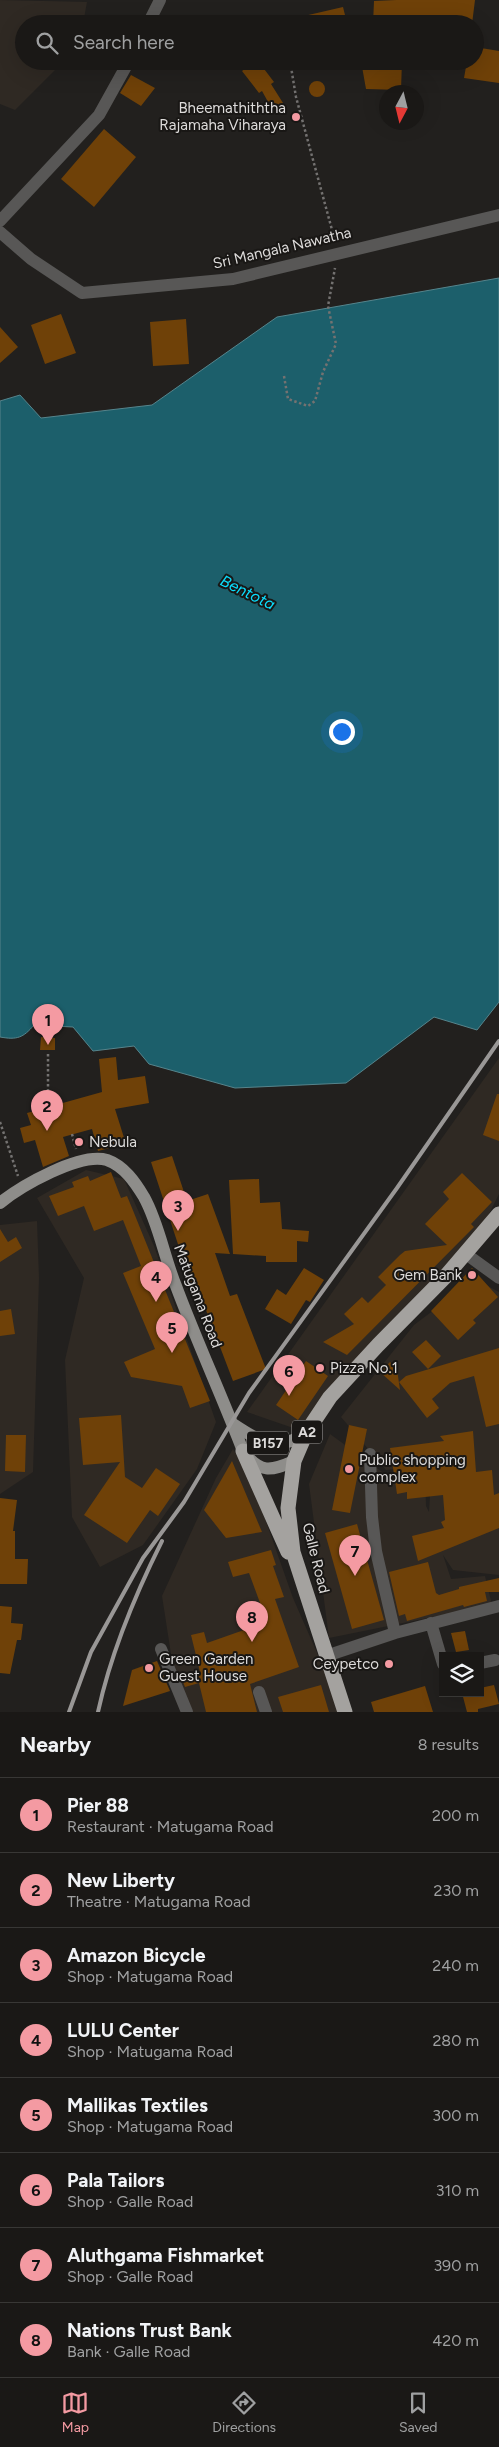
<!DOCTYPE html>
<meta charset="utf-8">
<style>
:root{--surface:#1a1816;--page:#272523;--text:#f1f3f6;--muted:#9fa0a1;--line:#383735;--accent:#f49aa2}
body{margin:0;font-family:Figtree,sans-serif;background:var(--page);color:var(--text)}
.controls{position:absolute;right:15px;bottom:15px;display:grid;overflow:hidden;border-radius:0px;box-shadow:0 5px 20px #0002}
.controls button{width:45px;height:45px;display:grid;place-items:center;padding:0;border:0;border-bottom:1px solid var(--line);background:var(--surface);color:var(--text);font:25px sans-serif}
.compass{position:absolute;left:379px;top:85px;width:45px;height:45px;border-radius:50%;background:var(--surface);box-shadow:0 5px 20px #0002;rotate:187deg}
.you{position:absolute;left:341px;top:731px;width:18px;height:18px;margin:-12px;border:4px solid #fff;border-radius:50%;background:#1a73e8;box-shadow:0 0 0 8px #1a73e833}
.badge{display:grid;place-items:center;width:32px;height:32px;border-radius:50%;background:var(--accent);color:#111;font-size:16px;font-weight:700}
.pin{position:absolute;translate:-50% -41px;filter:drop-shadow(0 1px 2px #0008)}
.pin::after{content:'';position:absolute;top:26px;width:18px;height:15px;background:inherit;clip-path:polygon(0 0,100% 0,50% 100%)}
.list{margin:0;padding:0;list-style:none}
h2{display:flex;justify-content:space-between;align-items:center;height:65px;margin:0;padding:0 20px;font-size:21px}
h2 small{font-size:16px;font-weight:400;color:var(--muted)}
.list li{display:grid;grid-template-columns:32px 1fr auto;gap:15px;align-items:center;box-sizing:border-box;height:75px;padding:0 20px;border-top:1px solid var(--line)}
.list b{display:block;font-size:19px;white-space:nowrap}
.list p{margin:0;font-size:16px;white-space:nowrap;color:var(--muted)}
.list em{font-size:16px;font-style:normal;color:var(--muted)}
.icon{flex:none;width:28px;height:28px;fill:none;stroke:currentColor;stroke-width:2;stroke-linecap:round;stroke-linejoin:round}
.map{position:relative;flex:none;width:499px;height:1712px;overflow:hidden}
.search{position:absolute;background:var(--surface);box-shadow:0 5px 20px #0002;left:15px;right:15px;top:15px;height:55px;display:flex;align-items:center;gap:12px;box-sizing:border-box;padding:0 18px;border-radius:28px;color:var(--muted);font-size:19px}
.sheet{height:665px;background:var(--surface)}
nav{display:flex;justify-content:space-around;align-items:center;box-sizing:border-box;height:70px;border-top:1px solid var(--line);background:var(--surface);font-size:14px;color:var(--muted)}
nav a{display:grid;justify-items:center;gap:2px}
nav .on{color:var(--accent)}
.map>svg:first-child{display:block}
</style>
<div class="map">
<svg width="499" height="1712" viewBox="0 0 499 1712">
<rect width="100%" height="100%" fill="#22201e"/>
<path fill="#2f2923" d="M0 0 87 2 83 24H24V61H64L15 110 0 104Z
M499 1058V1194L483 1226 302 1431 247 1412Z
M86 1170 124 1179 154 1246 216 1422 197 1469 143 1545 100 1567 72 1517 65 1360 84 1278 37 1198Z
M37 1221 39 1278 33 1472 0 1494V1225Z
M475 1279 499 1292V1575L453 1570 443 1555 451 1579 485 1576 492 1605 329 1638 309 1484 330 1434 385 1474 425 1469 426 1506 429 1512 432 1464 386 1470 341 1417 414 1325Z
M233 1449 251 1479 293 1598 325 1671 338 1712H189L173 1667 162 1596 216 1478Z"/>
<path fill="#1c5f6b" stroke="#56848c" d="M499 278V1002L477 1030 434 1017 346 1083 235 1088 149 1064 134 1046 93 1051 73 1027 34 1025C23 1038 17 1040 0 1037V401L20 395 41 418 152 405 277 317Z"/>
<path fill="#6f4108" d="M396 0H475L472 24H373L374 1Z
M343 7 346 19 324 24H291V19Z
M475 47 499 51V83L464 78 467 61H475Z
M255 61H258L274 82 271 84 283 103 272 109 262 91 259 93 242 71Z
M361 61H402L401 90 366 89Z
M131 75 155 88 141 106 120 93Z
M309 89a8 8 0 1 1 16 0a8 8 0 1 1-16 0Z
M104 129 136 157 94 207 61 179Z
M61 314 76 353 45 364 31 325Z
M186 319 189 364 153 366 150 322Z
M0 327 18 347 0 363Z
M41 1037 55 1038V1050H40Z
M116 1057 118 1080 145 1076 149 1103 115 1109 126 1144 98 1151 92 1129 63 1137 69 1156 43 1167 35 1140 24 1143 20 1128 31 1125 27 1113 102 1092 99 1059Z
M497 1094H499V1141L483 1135Z
M172 1156 187 1201 208 1194 230 1254 215 1253 230 1296 237 1294 266 1369 233 1381 201 1297 196 1299 151 1162Z
M111 1172 121 1198 127 1196 132 1208 210 1401 190 1408 182 1386 131 1377 124 1362 155 1349 123 1273 141 1266 123 1220 94 1231 84 1206 58 1216 49 1196 74 1187 72 1182 88 1176 90 1181Z
M462 1173 492 1202 471 1224 474 1227 347 1355 323 1342 354 1324 344 1314 362 1297 368 1303 386 1285 378 1277 400 1255 405 1251 447 1245 425 1224 449 1199 443 1192Z
M259 1179 260 1203 280 1202 282 1229 309 1231 308 1242 297 1241V1262H266V1256L233 1254 229 1180Z
M0 1229 8 1242 16 1237 22 1248 0 1262Z
M304 1268 324 1280 310 1302 306 1300 291 1324 265 1309 277 1289 286 1295Z
M472 1268 498 1297 473 1320 476 1323 458 1340 431 1311Z
M11 1309 15 1334 0 1336V1311Z
M426 1340 441 1356 428 1369 412 1352Z
M499 1348V1424L486 1427 474 1376 450 1383 432 1399 439 1408 427 1418 399 1382 406 1376Z
M306 1361 328 1376 298 1420 276 1405Z
M390 1362 397 1369 400 1390 380 1372Z
M121 1415 125 1477 142 1488 156 1468 180 1484 158 1516 150 1510 127 1543 84 1515 120 1462 83 1465 79 1418Z
M349 1425 367 1429 350 1513 332 1510Z
M473 1431 476 1472 492 1470 494 1495 499 1493V1528L418 1561 412 1536 444 1528 441 1522 445 1520 443 1495 407 1499V1492L397 1494 390 1448 444 1441 440 1436Z
M6 1435H26L25 1472 5 1471Z
M232 1461 262 1532 226 1538 204 1510Z
M0 1498 17 1500 13 1531H15V1559H28L27 1584H0Z
M357 1524 384 1620 352 1629 325 1533Z
M271 1550 276 1565 273 1566 284 1597 275 1599 299 1667 250 1684 257 1712H206L199 1683 185 1687 181 1676 200 1672 191 1635 204 1632 207 1643 267 1622 249 1573 233 1577 228 1562Z
M428 1562 436 1593 439 1595 459 1589V1587L499 1578V1592H485L487 1601 464 1607 463 1605 407 1621 405 1614 399 1616 389 1572Z
M0 1606 12 1607 11 1623 23 1624 21 1640H17L10 1674 0 1673Z
M465 1631 469 1650 456 1652 451 1633Z
M157 1661 170 1691 123 1706 132 1670Z
M321 1685 329 1712H283L278 1697Z
M494 1685 499 1704 478 1709V1712H467L462 1693H480V1688Z
M425 1686 433 1712H374L371 1702Z"/>
<g fill="none" stroke-linecap="round" stroke-linejoin="round">
<path stroke="#747271" stroke-width="2.5" stroke-dasharray="2.5 2.5" stroke-linecap="butt" d="M290 61 296 97 335 241
M284 376 288 399 308 406 315 401 323 372 336 344 328 306 335 268
M48 1054V1097L58 1098 62 1103
M0 1122 18 1176
M72 1134 76 1149"/>
<path stroke="#585756" stroke-width="12" d="M148 24 160 0
M0 221 99 115 129 61
M0 232 31 259 82 293 233 279 499 215
M466 1254 499 1278
M370 1454 372 1517 376 1551 395 1633
M431 1623 443 1664
M161 1649 187 1712
M326 1656 395 1633 499 1606
M480 1663 495 1660
M259 1692 266 1712"/>
<path stroke="#8e8d8a" stroke-width="12" d="M0 1203C21 1186 80 1152 107 1160 124 1166 135 1182 144 1197 159 1224 164 1257 176 1286 197 1342 222 1396 243 1451 260 1474 271 1471 294 1461
M233 1424C259 1441 277 1453 306 1433"/>
<path stroke="#a4a29f" stroke-width="15" d="M243 1451 288 1552
M345 1712 293 1552 288 1508 294 1461 306 1433 330 1397 378 1345 445 1277 499 1214"/>
<path stroke="#999796" stroke-width="4" d="M69 1712 91 1652 143 1558 184 1502 249 1393 397 1188 499 1041
M98 1712C111 1652 135 1595 162 1541"/>
</g>
<g fill="#f49aa2" stroke="#191715" stroke-width="2">
<circle cx="296" cy="117" r="5"/>
<circle cx="79" cy="1142" r="5"/>
<circle cx="472" cy="1275" r="5"/>
<circle cx="320" cy="1368" r="5"/>
<circle cx="349" cy="1469" r="5"/>
<circle cx="389" cy="1664" r="5"/>
<circle cx="149" cy="1668" r="5"/>
</g>
<g text-anchor="middle" stroke-width="4" stroke-linejoin="round" paint-order="stroke">
<g fill="#191715" stroke="#a2a09f" stroke-width="1">
<rect x="292" y="1420.5" width="30" height="23" rx="4"/>
<rect x="247" y="1431.5" width="42" height="23" rx="4"/>
</g>
<g font-size="14" font-weight="bold" fill="#dddbda">
<text x="307" y="1437">A2</text>
<text x="268" y="1448">B157</text>
</g>
<g font-size="15" fill="#dddbda" stroke="#191715" text-anchor="start">
<text x="286" y="113" text-anchor="end">Bheemathiththa<tspan x="286" dy="17">Rajamaha Viharaya</tspan></text>
<text x="89" y="1147">Nebula</text>
<text x="462" y="1280" text-anchor="end">Gem Bank</text>
<text x="330" y="1373">Pizza No.1</text>
<text x="359" y="1465">Public shopping<tspan x="359" dy="17">complex</tspan></text>
<text x="159" y="1664">Green Garden<tspan x="159" dy="17">Guest House</tspan></text>
<text x="379" y="1669" text-anchor="end">Ceypetco</text>
</g>
<g font-size="15" fill="#dddbda" stroke="#191715">
<text transform="translate(282 248) rotate(-13)" y="5">Sri Mangala Nawatha</text>
<text transform="translate(198 1296) rotate(69)" y="5">Matugama Road</text>
<text transform="translate(316 1558) rotate(76)" y="5">Galle Road</text>
</g>
<g font-size="16" font-style="italic" fill="#0bddfc" stroke="#191715">
<text transform="translate(248 592) rotate(26)" y="6">Bentota</text>
</g>
</g>
</svg>
<div class="controls">
<button><svg class="icon" aria-label="layers" viewBox="0 0 24 24"><path d="M12 4l9 5-9 5-9-5zM3 14l9 5 9-5"/></svg></button>
</div>
<svg class="compass" viewBox="-18 -18 36 36"><path d="M0-13l5 13h-10z" fill="#e53935"/><path d="M0 13l5-13h-10z" fill="#9fa0a1"/></svg>
<div class="you"></div>
<div class="pin badge" style="left:48px;top:1045px">1</div>
<div class="pin badge" style="left:47px;top:1131px">2</div>
<div class="pin badge" style="left:178px;top:1231px">3</div>
<div class="pin badge" style="left:156px;top:1302px">4</div>
<div class="pin badge" style="left:172px;top:1353px">5</div>
<div class="pin badge" style="left:289px;top:1396px">6</div>
<div class="pin badge" style="left:355px;top:1576px">7</div>
<div class="pin badge" style="left:252px;top:1642px">8</div>
<div class="search"><svg class="icon" aria-label="search" viewBox="0 0 24 24"><circle cx="10" cy="10" r="6"/><path d="M15 15l6 6"/></svg>Search here</div>
</div>
<section class="sheet">
<h2>Nearby<small>8 results</small></h2>
<ul class="list">
<li><span class="badge">1</span><div><b>Pier 88</b><p>Restaurant · Matugama Road</p></div><em>200 m</em></li>
<li><span class="badge">2</span><div><b>New Liberty</b><p>Theatre · Matugama Road</p></div><em>230 m</em></li>
<li><span class="badge">3</span><div><b>Amazon Bicycle</b><p>Shop · Matugama Road</p></div><em>240 m</em></li>
<li><span class="badge">4</span><div><b>LULU Center</b><p>Shop · Matugama Road</p></div><em>280 m</em></li>
<li><span class="badge">5</span><div><b>Mallikas Textiles</b><p>Shop · Matugama Road</p></div><em>300 m</em></li>
<li><span class="badge">6</span><div><b>Pala Tailors</b><p>Shop · Galle Road</p></div><em>310 m</em></li>
<li><span class="badge">7</span><div><b>Aluthgama Fishmarket</b><p>Shop · Galle Road</p></div><em>390 m</em></li>
<li><span class="badge">8</span><div><b>Nations Trust Bank</b><p>Bank · Galle Road</p></div><em>420 m</em></li>
</ul>
</section>
<nav>
<a class="on"><svg class="icon" aria-label="map" viewBox="0 0 24 24"><path d="M3 6l6-2 6 2 6-2v14l-6 2-6-2-6 2zM9 4v14M15 6v14"/></svg>Map</a>
<a><svg class="icon" aria-label="directions" viewBox="0 0 24 24"><path d="M12 3l9 9-9 9-9-9zM9 14v-3h6M13 9l2 2-2 2"/></svg>Directions</a>
<a><svg class="icon" aria-label="saved" viewBox="0 0 24 24"><path d="M7 4h10v16l-5-4-5 4z"/></svg>Saved</a>
</nav>
